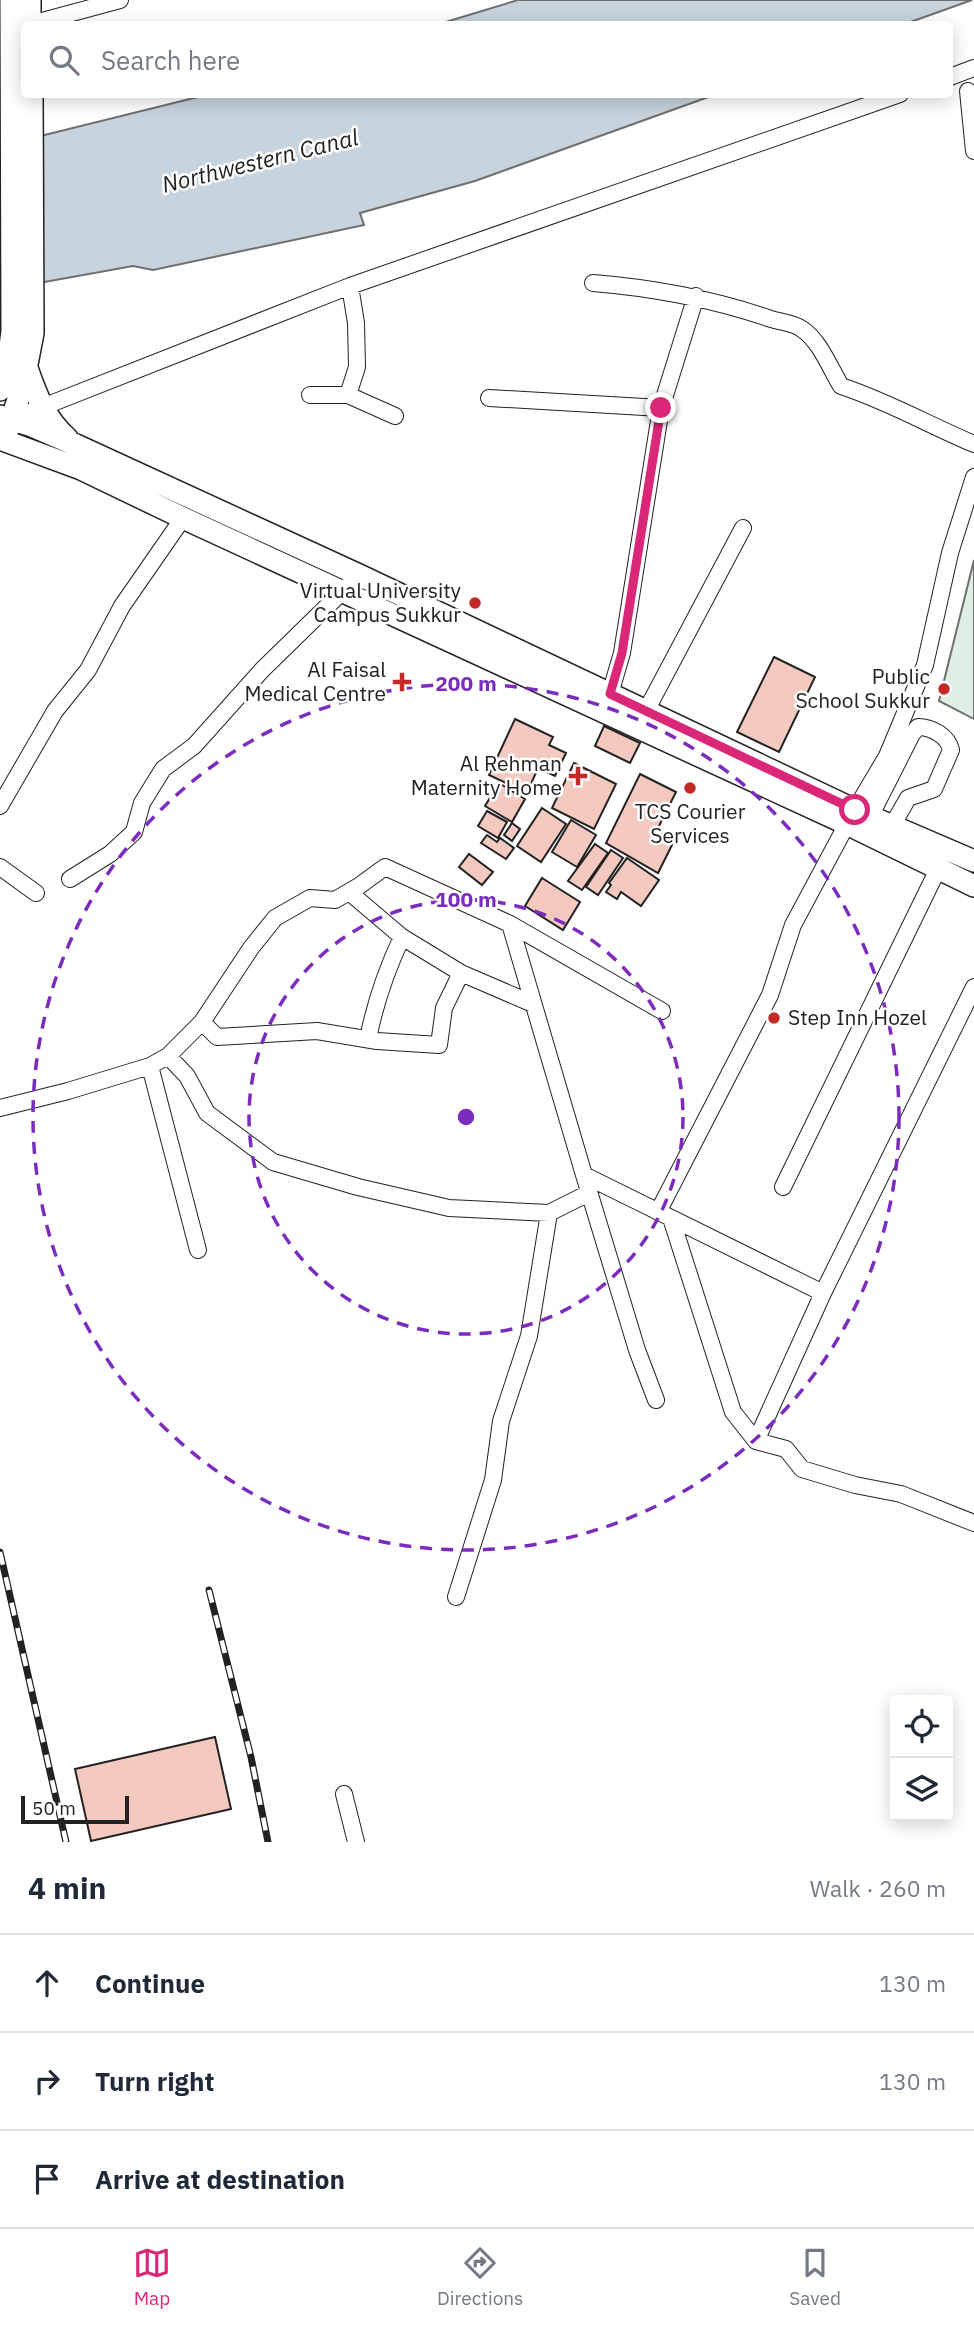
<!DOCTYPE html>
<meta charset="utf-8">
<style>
:root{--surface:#fff;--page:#f6f6f7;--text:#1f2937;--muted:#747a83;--line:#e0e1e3;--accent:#db2777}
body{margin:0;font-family:"IBM Plex Sans",sans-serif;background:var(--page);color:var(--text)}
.controls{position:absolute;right:21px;bottom:21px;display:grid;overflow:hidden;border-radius:7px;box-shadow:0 4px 18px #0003}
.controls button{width:63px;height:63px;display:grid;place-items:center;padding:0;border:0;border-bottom:2px solid var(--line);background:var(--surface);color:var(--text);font:35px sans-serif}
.scale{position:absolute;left:21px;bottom:18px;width:108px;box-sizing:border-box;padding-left:7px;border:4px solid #222;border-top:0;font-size:19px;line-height:24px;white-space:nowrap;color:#222;-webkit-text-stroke:5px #fff;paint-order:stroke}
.stop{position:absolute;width:21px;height:21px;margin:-16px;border:5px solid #db2777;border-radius:50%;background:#fff}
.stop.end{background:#db2777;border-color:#fff;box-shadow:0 2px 7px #0008}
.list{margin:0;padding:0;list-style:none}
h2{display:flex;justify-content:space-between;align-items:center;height:91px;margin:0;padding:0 28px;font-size:30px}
h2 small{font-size:23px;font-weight:400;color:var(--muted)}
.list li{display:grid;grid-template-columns:46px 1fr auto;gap:21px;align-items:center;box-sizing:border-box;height:98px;padding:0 28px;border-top:2px solid var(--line)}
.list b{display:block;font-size:26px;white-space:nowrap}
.list em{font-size:23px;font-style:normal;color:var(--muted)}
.icon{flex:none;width:38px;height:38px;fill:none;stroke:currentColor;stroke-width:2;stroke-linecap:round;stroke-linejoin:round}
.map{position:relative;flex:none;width:974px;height:1842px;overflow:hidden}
.search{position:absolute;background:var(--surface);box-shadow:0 4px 18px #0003;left:21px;right:21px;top:21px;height:77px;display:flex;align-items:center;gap:18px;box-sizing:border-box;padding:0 24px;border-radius:7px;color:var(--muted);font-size:26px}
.sheet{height:385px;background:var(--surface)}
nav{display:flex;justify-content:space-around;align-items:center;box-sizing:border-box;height:98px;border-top:2px solid var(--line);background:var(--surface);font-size:19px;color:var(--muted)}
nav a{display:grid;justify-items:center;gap:4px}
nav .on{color:var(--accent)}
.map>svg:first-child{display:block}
</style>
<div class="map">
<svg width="974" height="1842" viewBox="0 0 974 1842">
<rect width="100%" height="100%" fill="#fff"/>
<path fill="#e0efe3" stroke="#6f6f6f" stroke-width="2" d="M974 560V719L939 701Z"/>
<path fill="#c7d3dd" stroke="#6f6f6f" stroke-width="2" d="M518 0H972L905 24H439Z
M206 95H714L475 181 360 213 364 225 153 270 133 266 0 290V146Z"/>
<path fill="#f3c9c0" stroke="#222" stroke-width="2" d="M774 657 815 677 779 752 737 732Z
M515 719 553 737 549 745 566 753 555 776 538 768 527 793 489 775Z
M604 726 640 743 630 763 595 746Z
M574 763 616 784 594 829 552 808Z
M640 774 676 792 657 830 675 839 658 873 606 843Z
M499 783 525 799 512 822 485 806Z
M542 808 566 824 541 862 517 846Z
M487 811 507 822 498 838 478 826Z
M571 820 596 835 577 867 552 852Z
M512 823 520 829 512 841 504 835Z
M487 835 497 842 500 838 514 848 506 859 481 843Z
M595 844 608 853 582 890 568 881Z
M611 850 623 858 598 895 586 887Z
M469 854 493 872 482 885 459 867Z
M627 858 659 880 641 906 621 892 617 899 606 892 611 885 609 883Z
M542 878 580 902 563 930 525 906Z
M215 1737 231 1809 91 1841 75 1769Z"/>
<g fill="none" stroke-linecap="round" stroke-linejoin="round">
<g stroke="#222" stroke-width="18">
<path id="minor" d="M31 24 120 0
M950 77 974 68
M968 91 974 151
M593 283C655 288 713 299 771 319 780 322 794 323 802 329 820 341 830 368 841 386 887 401 929 425 974 444
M310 395H348L395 416
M348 395 357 367 356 323 350 286
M489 398 661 408
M12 419 350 286 900 94
M610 694 622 653 661 408 696 296
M646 711 743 528
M0 806 55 711 88 670 122 606 183 518
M855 810 887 756 925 665 950 553 974 477
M870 817 912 734 918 727C932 727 948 736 951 750L934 789 908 798 892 826
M0 867 36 893
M70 879 110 854 134 832 142 803 163 769 194 746 262 670 350 584
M349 892 402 937 461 973 533 1004
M510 924 584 1175 637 1350 656 1400
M202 1022 217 1037 317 1031 377 1041 439 1045 444 1008 461 973
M368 1039C375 1003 386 971 402 937
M168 1056 187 1076 207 1113 273 1162 358 1187 449 1208 549 1213 589 1193
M150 1066 198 1250
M0 1108 68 1091 150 1066 168 1056 202 1022 251 948 275 918 310 898 335 900 359 886 385 867 510 924 662 1011
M584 1175 823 1293
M783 1187 938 869
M658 1212 770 995 793 925 847 824
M671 1218 733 1412 756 1441 786 1449 802 1469 855 1485 901 1494 974 1523
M756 1441 823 1293 974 987
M456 1597 493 1480 501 1421 529 1336 549 1213
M344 1794 356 1842"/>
</g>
<g stroke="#222" stroke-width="24">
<path id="major" d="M30 0V24
M27 368C36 394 45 419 67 438
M0 390 8 363 12 331 11 0
M0 416 32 426 76 445 359 575 855 810 974 861
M7 432 23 385 33 333 32 94
M0 439 81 469 183 518 847 824 974 886"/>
</g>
<use href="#minor" stroke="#fff" stroke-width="16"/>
<use href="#major" stroke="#fff" stroke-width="21"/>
<g stroke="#222" stroke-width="7">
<path id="rail" d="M0 1552 66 1842
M209 1590 251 1757 268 1842"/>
</g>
<use href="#rail" stroke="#fff" stroke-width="4.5" stroke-dasharray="13" stroke-linecap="butt"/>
</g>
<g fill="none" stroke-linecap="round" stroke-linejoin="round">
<path stroke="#db2777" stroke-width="9" d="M661 408 622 653 610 694 855 810"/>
</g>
<g fill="none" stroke="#7b2cbf" stroke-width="3.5" stroke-dasharray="12 9">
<circle cx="466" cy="1117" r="217"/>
<circle cx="466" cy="1117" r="433"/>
</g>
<g fill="#c62828" stroke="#fff" stroke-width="2.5">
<circle cx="475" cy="603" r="7"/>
<path d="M398.5 671.5h7v7h7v7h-7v7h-7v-7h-7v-7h7z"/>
<circle cx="944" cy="689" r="7"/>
<path d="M574.5 765.5h7v7h7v7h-7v7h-7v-7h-7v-7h7z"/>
<circle cx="690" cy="788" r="7"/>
<circle cx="774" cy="1018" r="7"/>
</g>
<g text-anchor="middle" stroke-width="5" stroke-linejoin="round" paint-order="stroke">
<g font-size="21" fill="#222" stroke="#fff" text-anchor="end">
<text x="461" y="598">Virtual University<tspan x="461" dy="24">Campus Sukkur</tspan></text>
<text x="386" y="677">Al Faisal<tspan x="386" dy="24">Medical Centre</tspan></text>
<text x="930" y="684">Public<tspan x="930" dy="24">School Sukkur</tspan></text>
<text x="562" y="771">Al Rehman<tspan x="562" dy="24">Maternity Home</tspan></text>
<text x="690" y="819" text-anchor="middle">TCS Courier<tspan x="690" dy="24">Services</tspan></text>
<text x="788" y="1025" text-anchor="start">Step Inn Hozel</text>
</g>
<g font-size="23" font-style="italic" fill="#222" stroke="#fff">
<text transform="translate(260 161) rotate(-14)" y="8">Northwestern Canal</text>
</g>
</g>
<circle cx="466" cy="1117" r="10" fill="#7b2cbf" stroke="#fff" stroke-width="3.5"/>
<g font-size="21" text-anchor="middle" font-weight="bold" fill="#7b2cbf" stroke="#fff" stroke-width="5" stroke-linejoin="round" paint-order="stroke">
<text x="466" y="691">200 m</text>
<text x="466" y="907">100 m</text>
</g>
</svg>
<div class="controls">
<button><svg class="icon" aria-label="locate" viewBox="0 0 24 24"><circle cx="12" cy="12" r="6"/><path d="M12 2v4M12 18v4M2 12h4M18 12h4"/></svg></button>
<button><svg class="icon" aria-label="layers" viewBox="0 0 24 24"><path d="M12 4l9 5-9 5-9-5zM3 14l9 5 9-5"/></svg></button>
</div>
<div class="scale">50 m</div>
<div class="stop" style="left:855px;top:810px"></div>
<div class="stop end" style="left:661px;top:408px"></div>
<div class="search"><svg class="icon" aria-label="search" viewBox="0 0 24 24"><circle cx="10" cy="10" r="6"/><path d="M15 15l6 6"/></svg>Search here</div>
</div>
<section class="sheet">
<h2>4 min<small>Walk · 260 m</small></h2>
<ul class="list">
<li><svg class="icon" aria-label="ahead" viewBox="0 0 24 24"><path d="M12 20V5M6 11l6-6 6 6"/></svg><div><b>Continue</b></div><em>130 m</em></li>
<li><svg class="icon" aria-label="right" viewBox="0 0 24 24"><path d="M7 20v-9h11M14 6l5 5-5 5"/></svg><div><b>Turn right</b></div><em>130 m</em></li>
<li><svg class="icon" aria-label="arrive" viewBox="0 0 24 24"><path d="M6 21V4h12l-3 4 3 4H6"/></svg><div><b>Arrive at destination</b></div></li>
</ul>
</section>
<nav>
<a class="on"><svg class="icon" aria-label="map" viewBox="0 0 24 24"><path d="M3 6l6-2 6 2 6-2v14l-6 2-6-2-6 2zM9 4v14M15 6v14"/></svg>Map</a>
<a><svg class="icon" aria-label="directions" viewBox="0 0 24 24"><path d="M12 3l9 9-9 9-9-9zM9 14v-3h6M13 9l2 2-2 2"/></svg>Directions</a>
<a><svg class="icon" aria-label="saved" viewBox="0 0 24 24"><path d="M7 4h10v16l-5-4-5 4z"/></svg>Saved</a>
</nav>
